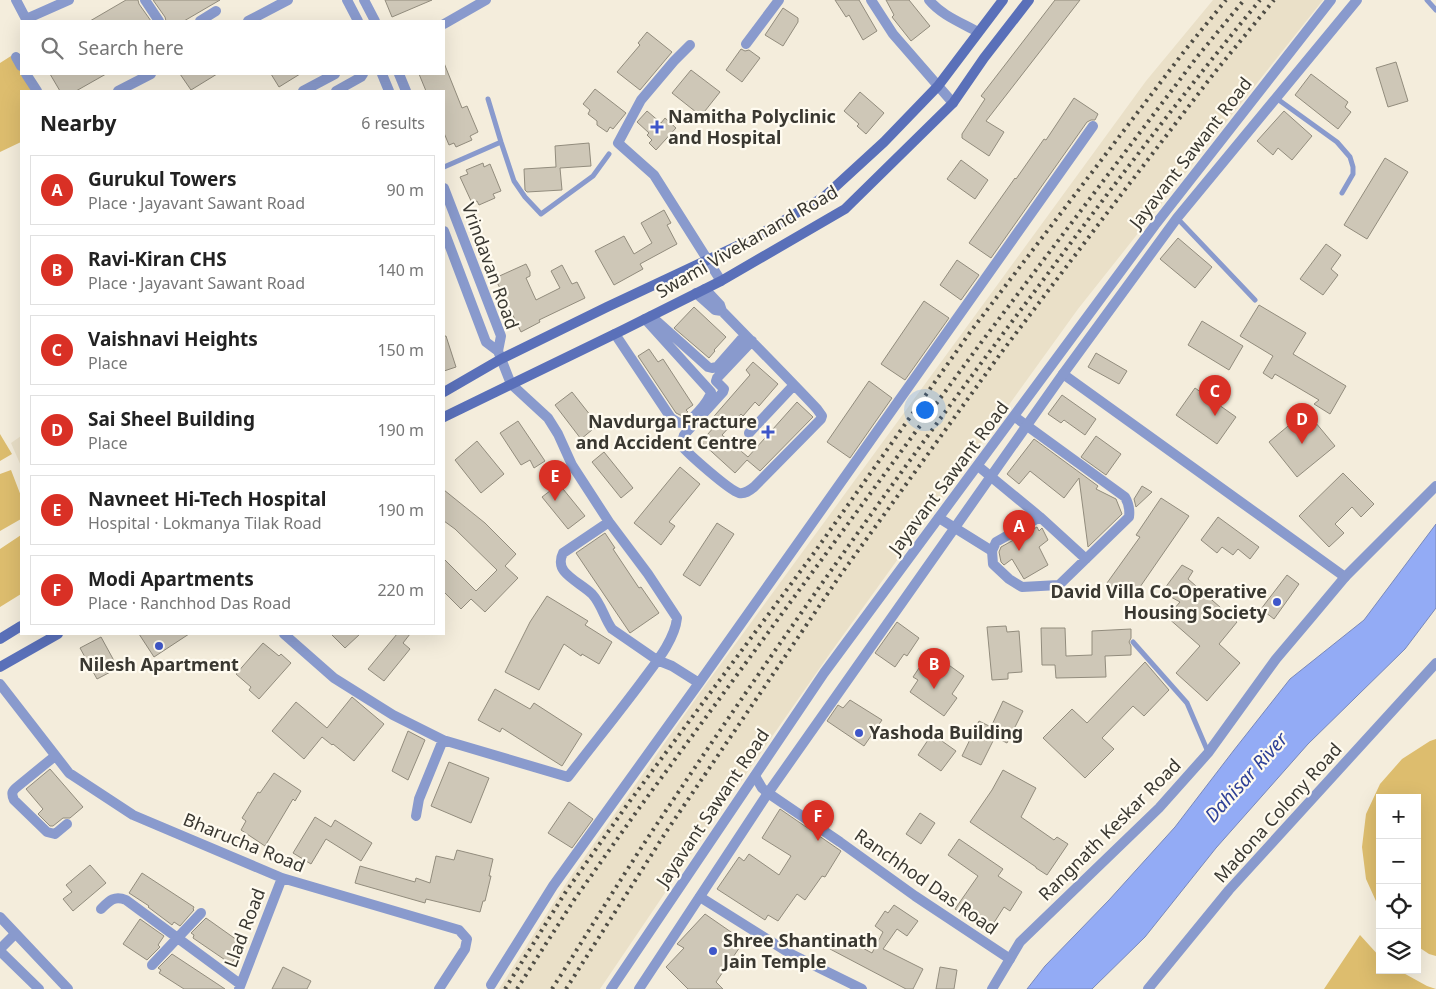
<!DOCTYPE html>
<meta charset="utf-8">
<style>
:root{--surface:#fff;--page:#f6f6f6;--text:#222;--muted:#767676;--line:#e0e0e0;--accent:#d93025}
body{margin:0;font-family:"Noto Sans",sans-serif;background:var(--page);color:var(--text)}
.controls{position:absolute;right:15px;bottom:15px;display:grid;overflow:hidden;border-radius:0px;box-shadow:0 5px 20px #0002}
.controls button{width:45px;height:45px;display:grid;place-items:center;padding:0;border:0;border-bottom:1px solid var(--line);background:var(--surface);color:var(--text);font:25px sans-serif}
.you{position:absolute;left:924px;top:409px;width:18px;height:18px;margin:-12px;border:4px solid #fff;border-radius:50%;background:#1a73e8;box-shadow:0 0 0 8px #1a73e833}
.badge{display:grid;place-items:center;width:32px;height:32px;border-radius:50%;background:var(--accent);color:#fff;font-size:16px;font-weight:700}
.pin{position:absolute;translate:-50% -41px;filter:drop-shadow(0 1px 2px #0008)}
.pin::after{content:'';position:absolute;top:26px;width:18px;height:15px;background:inherit;clip-path:polygon(0 0,100% 0,50% 100%)}
.list{margin:0;padding:0;list-style:none}
h2{display:flex;justify-content:space-between;align-items:center;height:65px;margin:0;padding:0 20px;font-size:21px}
h2 small{font-size:16px;font-weight:400;color:var(--muted)}
.list li{display:grid;grid-template-columns:32px 1fr auto;gap:15px;align-items:center;box-sizing:border-box;height:70px;margin:0 10px 10px;padding:0 10px;border:1px solid var(--line);border-radius:0px}
.list b{display:block;font-size:19px;white-space:nowrap}
.list p{margin:0;font-size:16px;white-space:nowrap;color:var(--muted)}
.list em{font-size:16px;font-style:normal;color:var(--muted)}
.icon{flex:none;width:28px;height:28px;fill:none;stroke:currentColor;stroke-width:2;stroke-linecap:round;stroke-linejoin:round}
.map{position:relative;flex:none;width:1436px;height:989px;overflow:hidden}
.search{position:absolute;background:var(--surface);box-shadow:0 5px 20px #0002;left:20px;top:20px;width:425px;height:55px;display:flex;align-items:center;gap:12px;box-sizing:border-box;padding:0 18px;border-radius:0px;color:var(--muted);font-size:19px}
.panel{position:absolute;background:var(--surface);box-shadow:0 5px 20px #0002;left:20px;top:90px;width:425px;height:545px;border-radius:0px}
.map>svg:first-child{display:block}
</style>
<div class="map">
<svg width="1436" height="989" viewBox="0 0 1436 989">
<rect width="100%" height="100%" fill="#f4eddc"/>
<path fill="#eae0c8" d="M1213 0H1323L1078 309 831 652 721 810 600 989H499L567 882 704 687 1146 81Z
M21 436V466L11 443Z"/>
<path fill="#ddbd6e" d="M11 56 21 71V74L35 91H21V142L0 152V63Z
M0 434 12 454 0 461Z
M11 470 21 496V519L0 531V474Z
M21 535V594L0 607V549Z
M1436 739V956L1429 954 1417 946V798H1380V910L1366 879 1362 847 1366 814 1380 784 1402 759 1430 741Z
M1360 935 1380 957V970H1398L1427 986 1436 989H1324Z"/>
<path fill="#93abf5" stroke="#7888ba" d="M1436 524V608L1405 649 1308 744 1216 848 1145 937 1092 989H1027L1045 966 1109 900 1175 827 1234 750 1290 679 1364 620Z"/>
<path fill="#cec7b7" stroke="#928c7d" d="M126 0H138L139 4 151 21H90Z
M153 0H220L184 21H166L165 17Z
M385 0H432L392 17Z
M835 0H859L877 31 863 40 849 15 846 17Z
M886 0H909L930 26 911 41 892 17 894 15Z
M1055 0H1080L986 121 1004 132 989 156 962 138V134L985 99 981 96Z
M783 8 798 18V22L783 46 765 35Z
M647 32 672 52 640 90 617 72 640 45 638 43Z
M741 49 745 51 749 50 760 58 742 82 726 70Z
M1396 62 1408 101 1388 107 1376 68Z
M444 63 462 108 467 106 478 132 470 136 472 140 456 147 454 143 449 145 444 133V91H426L419 74H444Z
M691 70 720 92 701 116 672 93Z
M50 74H106L76 91H60Z
M180 74H217L191 90Z
M271 74H300L279 87Z
M1311 74 1348 102 1345 107 1351 112 1338 129 1295 95Z
M595 89 626 113 613 129 610 127 607 132 597 125V121L588 114 590 110 583 104Z
M860 92 884 113 866 134 857 126 859 124 844 111Z
M1074 98 1098 114 1095 120H1091L1087 122 991 258 969 243 1015 178 1016 179 1044 139 1046 140Z
M647 111 661 123 665 118 676 128 656 150 649 143 652 140 647 135 649 133 637 122Z
M1284 111 1312 136 1292 160 1278 148 1273 155 1257 141Z
M589 143 591 166 560 168 562 190 527 192 525 190 524 169 556 167 555 146Z
M1385 158 1408 172 1367 239 1344 225Z
M961 160 988 180 975 199 947 179Z
M483 163 484 167 490 164 501 191 493 194 495 198 479 205 477 201 472 203 460 177 468 174 466 170Z
M664 210 671 223 667 225 677 244 640 264 643 269 614 285 595 251 624 236 634 254 652 243 641 223Z
M1178 238 1212 267 1195 288 1160 259Z
M1326 244 1341 255 1331 269 1338 275 1323 295 1300 279Z
M957 260 979 275 961 300 940 285Z
M526 264 530 272V276L526 278 536 300 560 288 551 271 562 265 572 284 577 282 585 298 539 320 540 322 521 332 495 278Z
M924 301 949 318 905 380 881 364Z
M1259 305 1306 333 1293 354 1346 386 1330 414 1314 404 1319 400 1275 374 1272 379 1263 373 1273 356 1240 336Z
M694 307 726 337 714 350 715 351 709 358 674 328Z
M1202 321 1243 346 1229 370 1188 345Z
M444 336H446L456 367 444 371Z
M649 349 658 362 663 359 693 405 686 410 688 412 682 416 676 413 638 356Z
M1096 353 1127 371 1119 384 1088 367Z
M753 362 778 384 759 406 755 402 743 416 741 414 722 435 748 457 797 402 813 417 760 471 747 460 735 473 701 442 714 427 709 422 750 375 746 370Z
M869 381 892 398 850 458 827 442Z
M1195 388 1236 417 1217 444 1176 415Z
M572 392 598 425 581 439 555 405Z
M1062 395 1096 419 1085 435 1064 420 1061 423 1048 414Z
M1306 411 1335 446 1297 477 1269 442Z
M518 421 545 461 534 468 530 460 521 465 500 433Z
M1096 436 1121 454 1106 475 1081 457Z
M1034 439 1098 486 1096 489 1116 499 1122 514 1088 547 1079 478 1064 498 1030 471 1019 484 1007 474Z
M477 441 504 474 481 493 455 460Z
M604 452 633 488 621 498 592 462Z
M680 467 700 484 669 522 675 526 661 545 634 523Z
M1343 473 1374 504 1361 517 1352 507 1335 524 1344 533 1329 547 1299 516Z
M559 484 585 516 568 529 542 497Z
M1142 486 1152 492 1136 507 1134 499Z
M444 490 485 523 516 554 505 566 518 578 485 612 471 599 461 609 444 592V559L476 591 497 570 455 529 444 521Z
M1161 498 1189 516 1131 600 1107 583 1140 537 1136 535Z
M1218 517 1259 547 1250 559 1238 549 1233 555 1222 547 1217 553 1201 540Z
M717 523 734 534 700 586 683 575Z
M1037 527 1039 531 1042 528 1048 540 1039 547 1048 565 1024 579 1012 559 1004 565 1001 562 999 552 1001 547Z
M605 533 615 548 613 549 639 588 641 587 659 613 630 633 576 553Z
M1182 565 1193 571 1188 579 1237 622 1219 644 1240 663 1207 701 1176 673 1200 646 1167 617 1180 602 1162 592Z
M1287 575 1299 584 1274 619 1261 609Z
M547 596 588 621 585 625 612 642 599 664 582 654 581 656 564 644 539 690 505 672 530 622Z
M897 622 919 638 907 656 904 654 895 667 875 653Z
M1006 626 1007 632 1019 631 1022 672 1008 673V679L992 680 987 627Z
M1041 628H1065L1066 656 1092 655V631L1131 629V638L1129 642 1131 646V655L1105 656 1106 677 1056 678 1055 665H1042Z
M139 634H189L154 657Z
M331 634H360L345 648Z
M397 634H410L403 643 410 649 384 681 368 669Z
M101 637 118 668 97 679 80 648Z
M263 643 279 656 281 654 291 663 259 699 249 690 251 687 236 674Z
M1145 662 1169 690 1144 716 1133 706 1102 738 1114 749 1085 778 1043 738 1072 709 1087 723Z
M946 663 964 676 952 694 957 698 944 716 910 692 918 680 913 677 919 668 935 679Z
M495 689 530 709 534 703 582 734 562 766 502 728 500 732 478 720Z
M352 697 384 724 354 761 333 744 332 745 322 737 304 759 272 731 296 702 327 728Z
M850 700 882 720 864 746 827 721 838 705 843 708Z
M1003 701 1023 711 1007 743 995 737 981 765 962 756 979 721 991 727Z
M408 731 425 740 408 780 392 771Z
M932 734 956 751 941 771 918 755Z
M449 762 489 778 471 823 431 806Z
M50 769 83 807 70 818H63L53 826H50L38 814 43 809 26 789Z
M1003 770 1036 788 1021 817 1054 840 1057 837 1068 844 1047 875 1036 868V867L970 822 992 790Z
M274 773 301 791 295 801 293 799 265 846 241 830 246 821 242 818 258 792 260 793Z
M569 802 593 819 572 848 548 833Z
M780 809 841 851 825 877 822 876 805 900 797 894 778 921 768 915 765 920 717 889 739 857 744 861 749 854 779 875 791 856 762 838Z
M920 813 935 823 921 844 906 834Z
M315 817 331 827 335 820 372 843 361 861 326 839 311 864 293 853Z
M959 839 1003 869 998 876 1022 892 1010 911 1004 907 988 932 955 909 978 876 948 855Z
M457 850 493 859 489 876H491L485 901H483L480 912 426 899 425 903 355 883 360 866 415 882 416 878 430 883 436 856 454 860Z
M90 865 106 883 73 911 63 899 72 892 66 885Z
M142 873 194 907 193 909 194 910 180 926 174 922 172 925 148 907 149 906 129 893Z
M894 905 918 921 907 936 897 929 883 949 923 969 913 989H906L830 949 838 935 872 953 883 932 875 926 885 911 888 913Z
M705 914 744 941 716 982 723 989H688L666 967 684 948 677 944Z
M206 918 244 945 231 964 193 938 194 935 191 933Z
M140 919 164 936 158 945 160 947 147 960 123 944Z
M172 954 225 989H184L159 973 161 970 158 968Z
M283 967 311 981 307 989H272Z
M940 967 957 970 954 989H936Z"/>
<g fill="none" stroke-linecap="round" stroke-linejoin="round">
<path stroke="#899acd" stroke-width="5" d="M1427 0 1436 10
M1276 98 1337 142 1350 157 1353 167V174L1342 193
M488 99 501 142 514 181 525 197 541 214 593 176 609 154
M444 167 501 142
M1177 218 1255 300
M1133 642 1187 703 1208 752"/>
<path stroke="#899acd" stroke-width="10" d="M16 0 26 19 69 0
M145 0 159 21
M871 0 893 34 953 103
M929 0C941 15 962 23 978 32
M200 21 216 11
M248 21 288 0
M444 24 486 0
M746 44 779 0
M690 45 674 61 641 100 618 143 654 175 721 281
M16 57 21 66
M26 74 37 91
M118 91 151 74
M303 91 335 74
M336 91 361 77 363 74
M705 289 720 305 722 311C754 344 786 376 817 409L822 416 821 419 754 487C749 491 745 494 739 493 729 490 688 454 681 445L684 435 723 392 724 389 716 381 717 378 752 341
M696 293 715 310 722 311
M651 316 708 367 712 368 717 367 745 335
M615 334 671 418C674 420 677 423 681 423 690 424 709 401 711 392L645 319
M1063 374 1345 577
M1015 417 1125 497C1129 504 1130 510 1129 517L1059 585 1022 587 1009 579 993 564 992 551 996 542 1040 517
M749 433 794 385
M978 466 1040 517 1086 559
M939 518 992 551
M609 522 563 553C560 559 560 566 564 571 571 580 584 586 592 594 602 605 604 618 612 629L657 660 672 666 699 683
M284 634 334 678 393 715 443 740 568 777C594 743 621 710 646 676 658 660 675 638 677 618L648 574 609 522 572 465 558 434 548 418 511 384
M0 684 69 773 133 815 282 878 459 930 467 939 465 949 439 989
M55 756 17 787C12 791 11 793 14 800L47 832 55 834 67 824
M755 776 762 788 768 793 840 842 915 896 1010 959
M416 816 419 799 443 740
M700 897 791 954 862 989
M101 909C109 901 114 895 126 900L240 984
M0 949 15 934
M152 965 201 913
M491 985 553 886 699 683 1093 126
M239 989 282 878
M1148 989 1229 890 1436 663"/>
<path stroke="#899acd" stroke-width="10" d="M347 0 358 21
M364 0 375 21
M382 74 389 91
M399 74 406 91
M444 188 501 336 498 351 511 384
M444 231 486 342 498 351
M0 917 68 989
M0 951 39 989
M611 989 824 673 1155 225 1331 0
M639 989 768 793 1063 374 1177 218 1357 0
M992 989 1020 942 1159 808 1208 753 1276 659 1309 620 1345 577 1436 486"/>
<path stroke="#5a70b9" stroke-width="10" d="M444 392 501 359 607 307 752 239 824 197 884 142 938 86 1003 0
M444 417 623 330 721 281 845 209 953 103 984 58 1029 0
M0 639 21 626
M0 667 58 634"/>
<path stroke="#4f4d45" stroke-width="4" stroke-dasharray="2.5 5" stroke-linecap="butt" d="M505 989 565 893 627 805 814 553 971 331 1186 49 1226 0
M517 989 574 900 637 811 983 340 1197 57 1244 0
M552 989C587 934 621 878 657 824 777 644 902 468 1032 295 1106 195 1181 96 1260 0
M566 989 666 832 839 577 1001 353 1104 217 1215 72 1274 0"/>
</g>
<g fill="#3f57ca" stroke="#fffbf0" stroke-width="2">
<path d="M654.5 119.5h5v5h5v5h-5v5h-5v-5h-5v-5h5z"/>
<path d="M765.5 424.5h5v5h5v5h-5v5h-5v-5h-5v-5h5z"/>
<circle cx="1277" cy="602" r="5"/>
<circle cx="159" cy="646" r="5"/>
<circle cx="859" cy="733" r="5"/>
<circle cx="713" cy="951" r="5"/>
</g>
<g text-anchor="middle" stroke-width="4.5" stroke-linejoin="round" paint-order="stroke">
<g font-size="18" font-weight="bold" fill="#3a3831" stroke="#fffbf0" text-anchor="start">
<text x="668" y="123">Namitha Polyclinic<tspan x="668" dy="21">and Hospital</tspan></text>
<text x="757" y="428" text-anchor="end">Navdurga Fracture<tspan x="757" dy="21">and Accident Centre</tspan></text>
<text x="1267" y="598" text-anchor="end">David Villa Co-Operative<tspan x="1267" dy="21">Housing Society</tspan></text>
<text x="159" y="671" text-anchor="middle">Nilesh Apartment</text>
<text x="869" y="739">Yashoda Building</text>
<text x="723" y="947">Shree Shantinath<tspan x="723" dy="21">Jain Temple</tspan></text>
</g>
<g font-size="18" fill="#3a3831" stroke="#fffbf0">
<text transform="translate(1191 153) rotate(-52)" y="6">Jayavant Sawant Road</text>
<text transform="translate(747 242) rotate(-30)" y="6">Swami Vivekanand Road</text>
<text transform="translate(490 266) rotate(70)" y="6">Vrindavan Road</text>
<text transform="translate(949 478) rotate(-53)" y="6">Jayavant Sawant Road</text>
<text transform="translate(713 808) rotate(-56)" y="6">Jayavant Sawant Road</text>
<text transform="translate(1278 813) rotate(-48)" y="6">Madona Colony Road</text>
<text transform="translate(1110 830) rotate(-45)" y="6">Rangnath Keskar Road</text>
<text transform="translate(244 843) rotate(22)" y="6">Bharucha Road</text>
<text transform="translate(926 882) rotate(35)" y="6">Ranchhod Das Road</text>
<text transform="translate(245 928) rotate(-69)" y="6">Llad Road</text>
</g>
<g font-size="19" font-style="italic" fill="#2f4197" stroke="#fffbf0">
<text transform="translate(1246 777) rotate(-48)" y="7">Dahisar River</text>
</g>
</g>
</svg>
<div class="controls">
<button>+</button>
<button>−</button>
<button><svg class="icon" aria-label="locate" viewBox="0 0 24 24"><circle cx="12" cy="12" r="6"/><path d="M12 2v4M12 18v4M2 12h4M18 12h4"/></svg></button>
<button><svg class="icon" aria-label="layers" viewBox="0 0 24 24"><path d="M12 4l9 5-9 5-9-5zM3 14l9 5 9-5"/></svg></button>
</div>
<div class="you"></div>
<div class="pin badge" style="left:1019px;top:551px">A</div>
<div class="pin badge" style="left:934px;top:689px">B</div>
<div class="pin badge" style="left:1215px;top:416px">C</div>
<div class="pin badge" style="left:1302px;top:444px">D</div>
<div class="pin badge" style="left:555px;top:501px">E</div>
<div class="pin badge" style="left:818px;top:841px">F</div>
<div class="search"><svg class="icon" aria-label="search" viewBox="0 0 24 24"><circle cx="10" cy="10" r="6"/><path d="M15 15l6 6"/></svg>Search here</div>
<section class="panel">
<h2>Nearby<small>6 results</small></h2>
<ul class="list">
<li><span class="badge">A</span><div><b>Gurukul Towers</b><p>Place · Jayavant Sawant Road</p></div><em>90 m</em></li>
<li><span class="badge">B</span><div><b>Ravi-Kiran CHS</b><p>Place · Jayavant Sawant Road</p></div><em>140 m</em></li>
<li><span class="badge">C</span><div><b>Vaishnavi Heights</b><p>Place</p></div><em>150 m</em></li>
<li><span class="badge">D</span><div><b>Sai Sheel Building</b><p>Place</p></div><em>190 m</em></li>
<li><span class="badge">E</span><div><b>Navneet Hi-Tech Hospital</b><p>Hospital · Lokmanya Tilak Road</p></div><em>190 m</em></li>
<li><span class="badge">F</span><div><b>Modi Apartments</b><p>Place · Ranchhod Das Road</p></div><em>220 m</em></li>
</ul>
</section>
</div>
